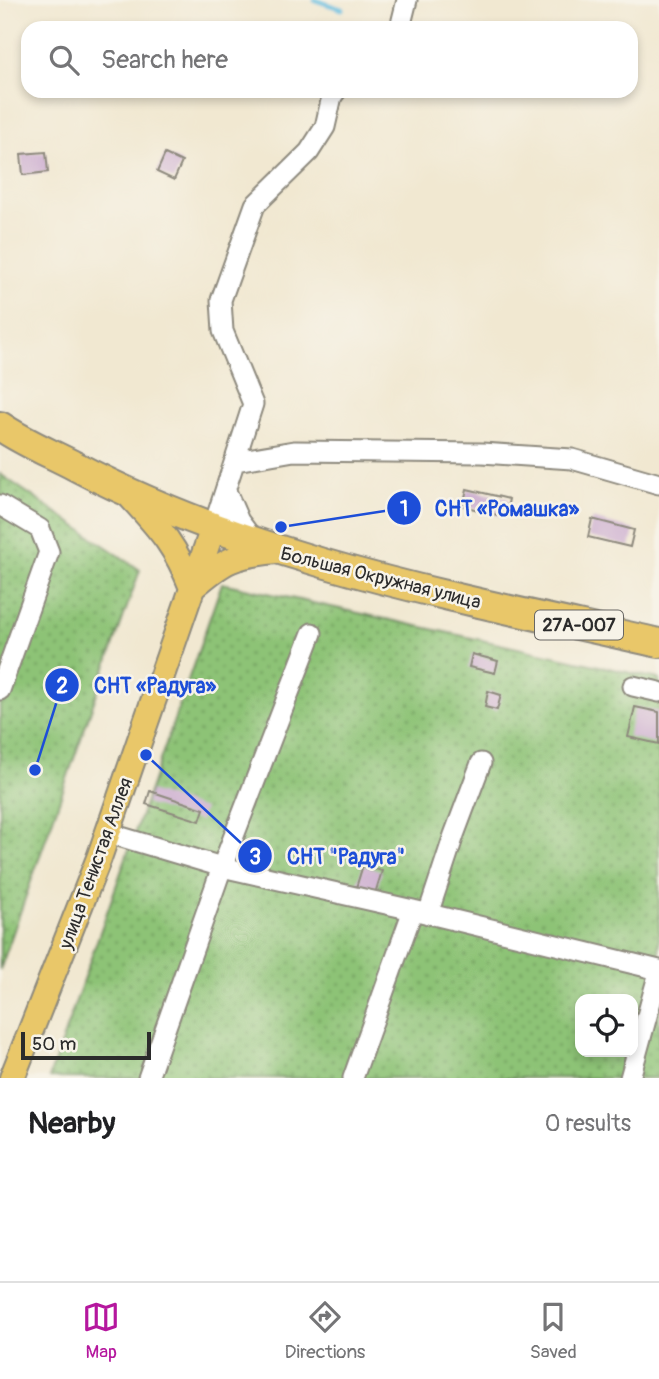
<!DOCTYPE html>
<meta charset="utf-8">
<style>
:root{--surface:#fff;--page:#f6f6f6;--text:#202124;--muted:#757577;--line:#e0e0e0;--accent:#b5179e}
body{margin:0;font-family:Pangolin,sans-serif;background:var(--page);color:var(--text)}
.controls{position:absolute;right:21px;bottom:21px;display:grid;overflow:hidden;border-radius:14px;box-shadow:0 4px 10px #0003}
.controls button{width:63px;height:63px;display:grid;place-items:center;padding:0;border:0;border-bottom:2px solid var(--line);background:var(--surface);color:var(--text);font:35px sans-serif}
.scale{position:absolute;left:21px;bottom:18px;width:130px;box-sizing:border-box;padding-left:7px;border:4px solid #2b2b2b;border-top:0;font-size:19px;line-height:24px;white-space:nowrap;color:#2b2b2b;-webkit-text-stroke:5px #f7f3e8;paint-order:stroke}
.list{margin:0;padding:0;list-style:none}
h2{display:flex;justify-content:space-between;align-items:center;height:91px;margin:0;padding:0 28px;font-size:30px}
h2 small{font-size:23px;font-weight:400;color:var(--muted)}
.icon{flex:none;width:38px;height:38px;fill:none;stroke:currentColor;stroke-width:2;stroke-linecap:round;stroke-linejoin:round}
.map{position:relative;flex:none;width:659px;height:1078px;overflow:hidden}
.search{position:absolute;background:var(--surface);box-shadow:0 4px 10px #0003;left:21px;right:21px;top:21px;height:77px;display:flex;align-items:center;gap:18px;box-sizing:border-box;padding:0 24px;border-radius:21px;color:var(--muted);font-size:26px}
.sheet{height:203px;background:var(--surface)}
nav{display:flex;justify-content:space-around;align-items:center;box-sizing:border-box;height:98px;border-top:2px solid var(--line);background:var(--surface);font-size:19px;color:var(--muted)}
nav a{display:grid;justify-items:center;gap:4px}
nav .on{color:var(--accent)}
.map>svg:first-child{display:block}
</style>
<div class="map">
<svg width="659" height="1078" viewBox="0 0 659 1078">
<defs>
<pattern id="garden-dots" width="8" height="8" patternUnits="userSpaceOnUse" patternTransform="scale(1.75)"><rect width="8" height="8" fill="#8dc376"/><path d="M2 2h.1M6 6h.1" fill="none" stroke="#739f61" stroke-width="1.8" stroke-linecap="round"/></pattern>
</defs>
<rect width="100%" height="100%" fill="#f7f3e8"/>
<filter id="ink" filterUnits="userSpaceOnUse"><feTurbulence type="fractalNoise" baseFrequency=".0143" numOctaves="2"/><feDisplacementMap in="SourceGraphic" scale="14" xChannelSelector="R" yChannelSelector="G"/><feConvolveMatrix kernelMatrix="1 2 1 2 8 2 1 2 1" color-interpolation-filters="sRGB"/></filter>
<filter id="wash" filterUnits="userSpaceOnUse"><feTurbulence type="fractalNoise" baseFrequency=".00686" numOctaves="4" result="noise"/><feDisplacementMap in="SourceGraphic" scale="28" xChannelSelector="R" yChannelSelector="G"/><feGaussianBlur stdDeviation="1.57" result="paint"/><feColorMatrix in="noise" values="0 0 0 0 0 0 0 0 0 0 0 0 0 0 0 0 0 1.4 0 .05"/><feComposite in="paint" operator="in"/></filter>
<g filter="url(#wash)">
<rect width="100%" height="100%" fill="#f1e8d1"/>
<path fill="url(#garden-dots)" stroke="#5c7750" stroke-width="2" fill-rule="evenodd" d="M0 474 140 570 0 970Z
M222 583 659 679V1078H49ZM580 999H633V1052H580Z"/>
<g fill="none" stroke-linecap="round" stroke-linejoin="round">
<path stroke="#61bcdf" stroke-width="5" d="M315 0 342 9"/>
</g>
<g id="blocks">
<path fill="#caaacf" d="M46 152 48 172 23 175 21 154Z
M165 154 182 162 174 180 157 172Z
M467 489 509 499 505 517 463 506Z
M592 519 634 530 630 547 588 537Z
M472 654 498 661 495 673 469 667Z
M488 691 501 695 497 710 485 707Z
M635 707 659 712V744L628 737Z
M150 791 204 809 200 821 146 804Z
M363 865 382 871 374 897 355 891Z"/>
</g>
</g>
<g filter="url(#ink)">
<use href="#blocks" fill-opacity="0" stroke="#8e8a7e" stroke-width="2"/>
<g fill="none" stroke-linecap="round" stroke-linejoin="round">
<g stroke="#8e8a7e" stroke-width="23">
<path id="minor" d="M400 28 407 0
M236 461 294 451 482 453 572 459 659 484
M226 491 239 521 254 541
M0 505 40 529 49 552 0 690
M213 528 253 404 223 331 221 300 255 205 309 152 325 127 332 96 336 91
M633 686 659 692
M108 833 222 867 413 910 659 970
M428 914 454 835 481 763
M148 1078 222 867 312 633
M353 1078 413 910
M630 1078 659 972"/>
</g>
<g stroke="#8e8a7e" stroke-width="28">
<path id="major" d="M128 494C159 528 175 544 192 588
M192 588C224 560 234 555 276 551
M12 1078 99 858 213 528"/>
</g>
<g stroke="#8e8a7e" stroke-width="32">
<path id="highway" d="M0 426C23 442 50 453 75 466 258 562 459 598 659 643"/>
</g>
<use href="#minor" stroke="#fff" stroke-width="19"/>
<use href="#major" stroke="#e9c769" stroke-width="24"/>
<use href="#highway" stroke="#e9c769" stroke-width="28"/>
</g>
</g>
<g text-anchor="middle" stroke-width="5" stroke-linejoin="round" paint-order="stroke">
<rect fill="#f7f3e8" stroke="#686764" stroke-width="2" x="535" y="610.5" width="88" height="29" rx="5"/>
<g font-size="18" font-weight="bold" fill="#2b2b2b">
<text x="579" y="631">27А-007</text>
</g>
<g font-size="19" fill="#2b2b2b" stroke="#f7f3e8">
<text transform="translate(381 577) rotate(14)" y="7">Большая Окружная улица</text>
<text transform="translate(95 863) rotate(-70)" y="7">улица Тенистая Аллея</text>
</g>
</g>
<path fill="none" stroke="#1d4ed8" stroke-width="2.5" d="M281 527L404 508M35 770L62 685M146 755L255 856"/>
<g fill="#1d4ed8" stroke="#f7f3e8" stroke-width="2.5">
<circle cx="281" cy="527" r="7"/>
<circle cx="35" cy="770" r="7"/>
<circle cx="146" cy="755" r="7"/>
<circle cx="404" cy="508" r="18"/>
<circle cx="62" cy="685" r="18"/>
<circle cx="255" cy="856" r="18"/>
</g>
<g font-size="21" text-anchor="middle" font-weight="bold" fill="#fff">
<text x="404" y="516">1</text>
<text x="62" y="693">2</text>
<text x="255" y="864">3</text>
</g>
<g font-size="21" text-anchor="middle" font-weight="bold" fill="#1d4ed8" stroke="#f7f3e8" stroke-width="5" stroke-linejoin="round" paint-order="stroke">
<text x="507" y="516">СНТ «Ромашка»</text>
<text x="155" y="693">СНТ «Радуга»</text>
<text x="346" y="864">СНТ "Радуга"</text>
</g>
</svg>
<div class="controls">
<button><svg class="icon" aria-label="locate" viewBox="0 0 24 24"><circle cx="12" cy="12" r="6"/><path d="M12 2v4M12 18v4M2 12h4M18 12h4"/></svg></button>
</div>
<div class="scale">50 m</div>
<div class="search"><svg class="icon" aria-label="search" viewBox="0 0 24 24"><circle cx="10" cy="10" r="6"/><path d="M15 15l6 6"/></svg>Search here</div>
</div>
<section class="sheet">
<h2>Nearby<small>0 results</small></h2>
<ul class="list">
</ul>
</section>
<nav>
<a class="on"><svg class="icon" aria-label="map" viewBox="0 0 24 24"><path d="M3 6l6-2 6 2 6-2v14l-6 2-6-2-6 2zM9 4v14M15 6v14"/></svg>Map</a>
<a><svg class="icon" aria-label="directions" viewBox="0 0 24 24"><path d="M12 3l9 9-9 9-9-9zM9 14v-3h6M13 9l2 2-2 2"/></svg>Directions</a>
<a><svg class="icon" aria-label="saved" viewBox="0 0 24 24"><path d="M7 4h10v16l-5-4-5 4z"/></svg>Saved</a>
</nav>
